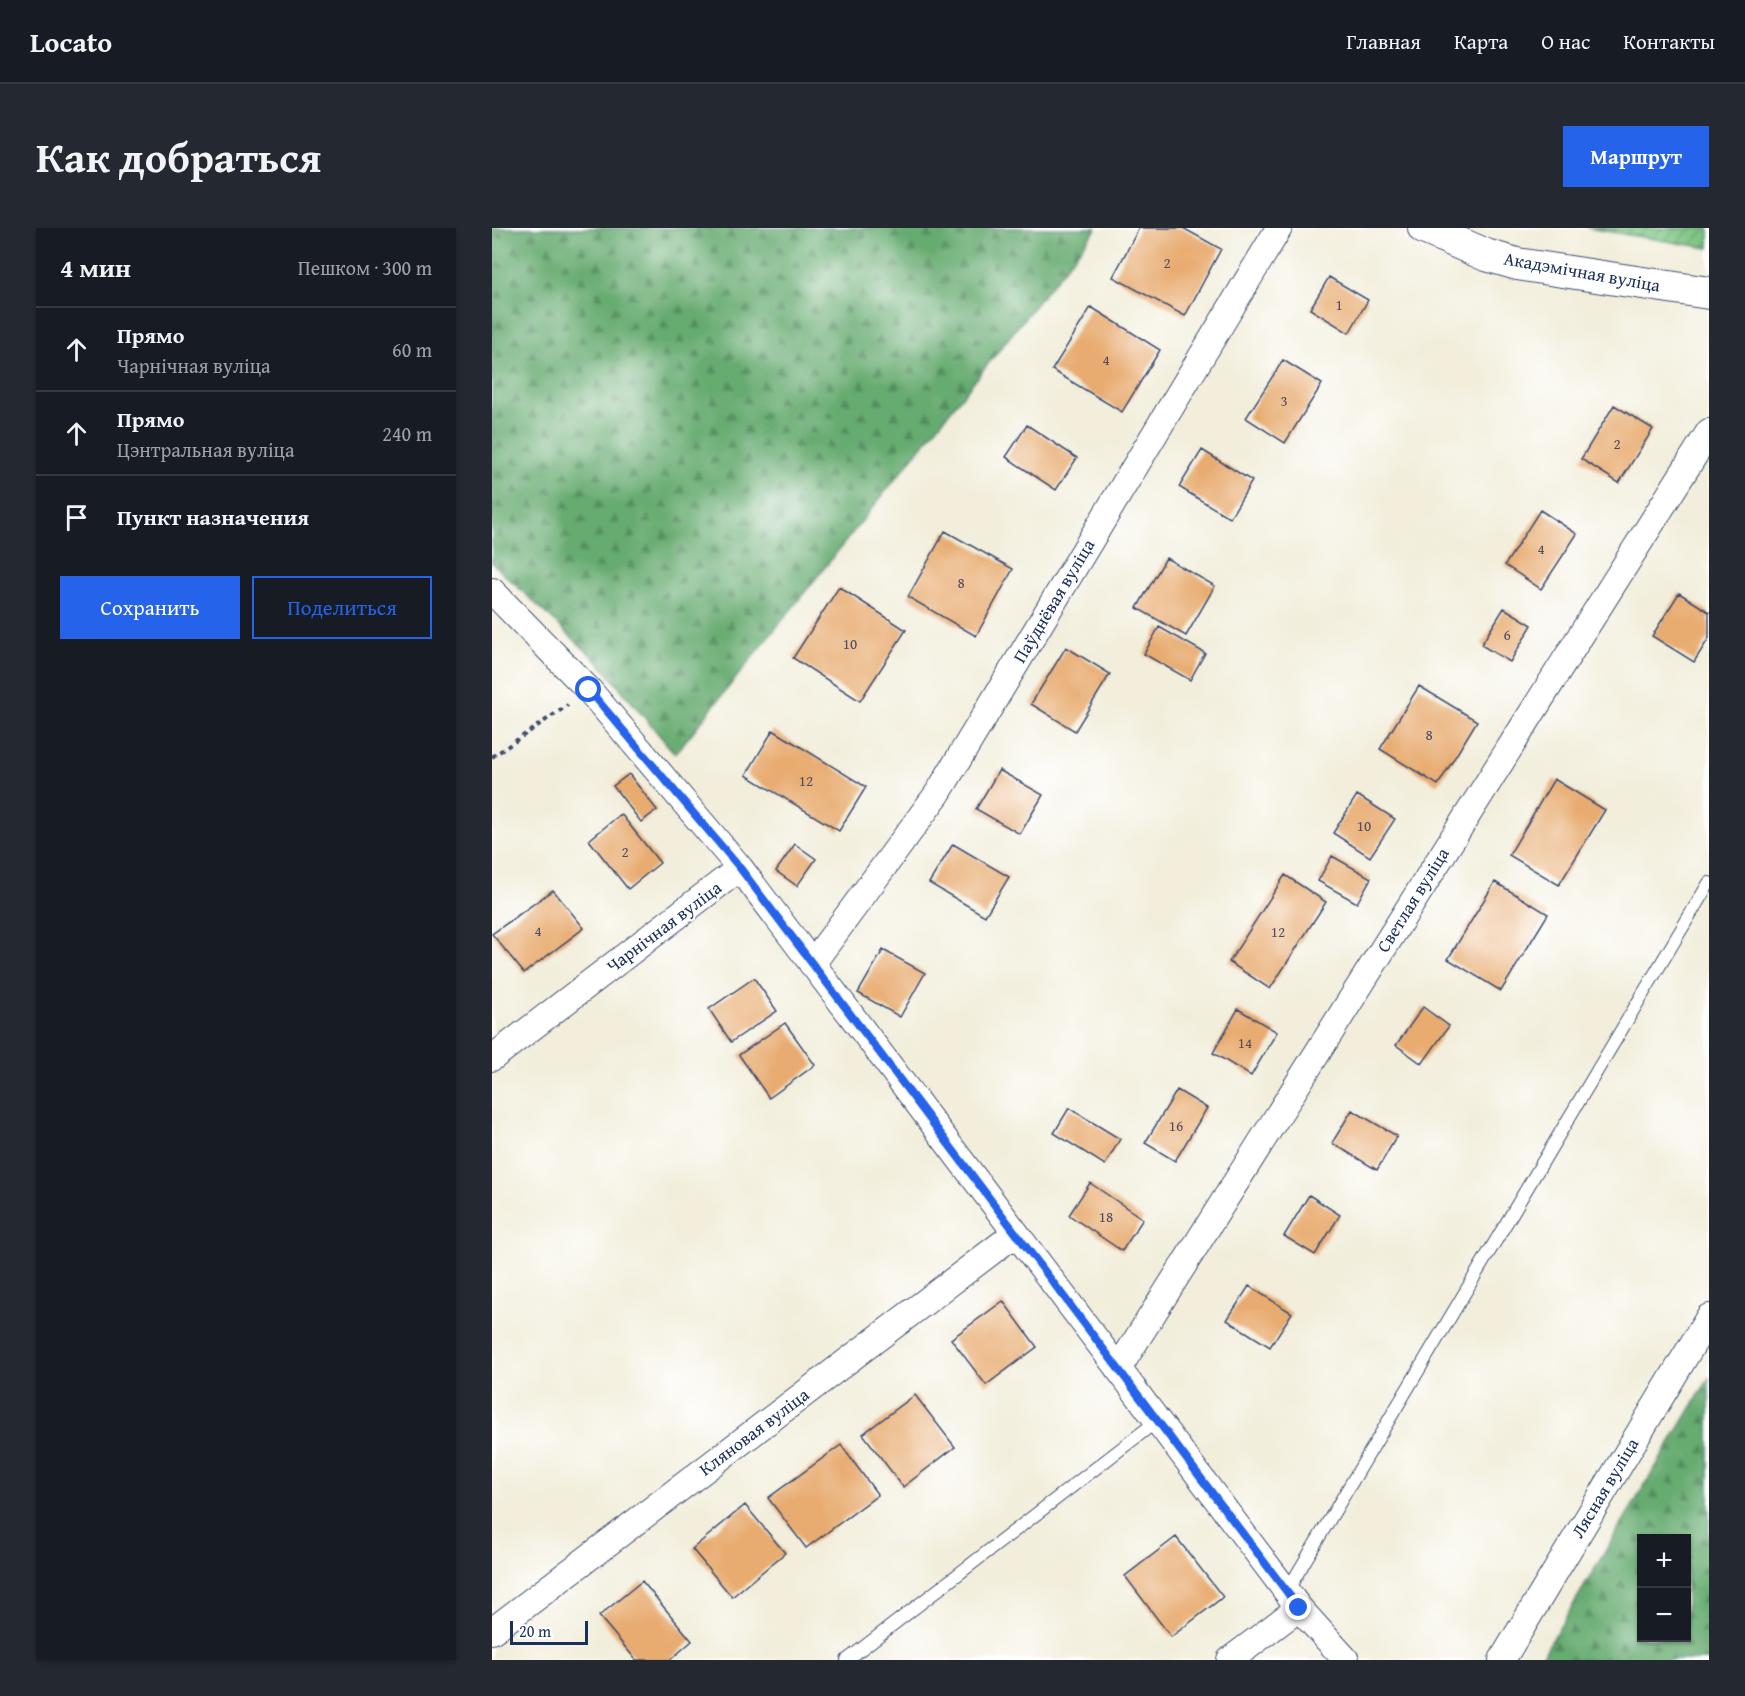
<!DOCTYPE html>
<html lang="ru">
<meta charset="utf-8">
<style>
:root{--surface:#171b24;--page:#242831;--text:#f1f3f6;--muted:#9ea1a6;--line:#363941;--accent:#2563eb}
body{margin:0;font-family:"Gentium Book Plus",serif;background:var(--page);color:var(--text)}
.controls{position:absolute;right:18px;bottom:18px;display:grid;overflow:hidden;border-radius:0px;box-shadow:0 2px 4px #0004}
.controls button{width:54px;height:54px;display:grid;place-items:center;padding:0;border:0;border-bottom:2px solid var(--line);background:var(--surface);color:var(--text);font:30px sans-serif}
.scale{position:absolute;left:18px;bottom:15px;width:78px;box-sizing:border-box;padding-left:6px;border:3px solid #1b2f5e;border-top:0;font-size:16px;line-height:21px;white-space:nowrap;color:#1b2f5e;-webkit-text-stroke:4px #fff;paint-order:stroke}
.stop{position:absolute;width:18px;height:18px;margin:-14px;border:4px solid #2563eb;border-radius:50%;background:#fff}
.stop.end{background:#2563eb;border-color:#fff;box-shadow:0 2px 6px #0008}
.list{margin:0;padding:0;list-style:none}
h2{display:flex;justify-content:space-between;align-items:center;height:78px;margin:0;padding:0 24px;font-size:26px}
h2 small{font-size:20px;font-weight:400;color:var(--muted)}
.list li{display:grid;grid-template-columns:39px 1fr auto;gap:18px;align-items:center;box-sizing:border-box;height:84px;padding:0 24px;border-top:2px solid var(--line)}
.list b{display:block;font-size:22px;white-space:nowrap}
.list p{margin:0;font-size:20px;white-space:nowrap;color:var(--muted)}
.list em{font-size:20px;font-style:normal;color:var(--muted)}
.actions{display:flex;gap:12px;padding:18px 24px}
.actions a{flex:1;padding:14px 0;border:2px solid var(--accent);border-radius:0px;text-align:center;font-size:21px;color:var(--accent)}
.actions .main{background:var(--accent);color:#fff}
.icon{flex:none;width:33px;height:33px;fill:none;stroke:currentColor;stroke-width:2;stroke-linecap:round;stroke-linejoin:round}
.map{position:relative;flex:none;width:1217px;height:1432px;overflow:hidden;border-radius:0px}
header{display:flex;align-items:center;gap:36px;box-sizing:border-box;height:84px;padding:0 30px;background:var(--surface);border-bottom:2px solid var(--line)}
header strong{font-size:28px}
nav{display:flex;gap:33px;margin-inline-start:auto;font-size:21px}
.intro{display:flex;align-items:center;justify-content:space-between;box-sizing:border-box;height:144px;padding:0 36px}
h1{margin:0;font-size:42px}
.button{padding:15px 27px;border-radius:0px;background:var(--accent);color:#fff;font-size:21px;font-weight:700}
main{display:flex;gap:36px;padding:0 36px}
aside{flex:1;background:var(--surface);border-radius:0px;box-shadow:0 2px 4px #0004}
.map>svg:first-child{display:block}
</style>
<header>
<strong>Locato</strong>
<nav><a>Главная</a><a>Карта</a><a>О нас</a><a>Контакты</a></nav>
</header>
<div class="intro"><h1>Как добраться</h1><a class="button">Маршрут</a></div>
<main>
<aside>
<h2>4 мин<small>Пешком · 300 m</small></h2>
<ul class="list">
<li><svg class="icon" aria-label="ahead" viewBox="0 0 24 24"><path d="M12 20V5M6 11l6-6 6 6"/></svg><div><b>Прямо</b><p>Чарнічная вуліца</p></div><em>60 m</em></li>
<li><svg class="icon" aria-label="ahead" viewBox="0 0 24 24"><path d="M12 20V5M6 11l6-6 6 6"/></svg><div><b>Прямо</b><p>Цэнтральная вуліца</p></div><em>240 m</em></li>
<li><svg class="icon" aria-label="arrive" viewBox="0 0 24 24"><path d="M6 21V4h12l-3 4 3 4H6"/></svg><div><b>Пункт назначения</b></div></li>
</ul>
<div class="actions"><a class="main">Сохранить</a><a>Поделиться</a></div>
</aside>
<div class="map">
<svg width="1217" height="1432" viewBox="0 0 1217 1432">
<defs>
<pattern id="forest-firs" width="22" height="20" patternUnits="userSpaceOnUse" patternTransform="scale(1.5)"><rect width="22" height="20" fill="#66ab70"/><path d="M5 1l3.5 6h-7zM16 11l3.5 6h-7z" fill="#538c5f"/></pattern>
<pattern id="garden-furrows" width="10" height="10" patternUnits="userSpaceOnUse" patternTransform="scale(1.5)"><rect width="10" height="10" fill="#7ec682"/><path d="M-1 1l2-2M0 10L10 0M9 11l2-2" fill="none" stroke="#66a16e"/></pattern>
</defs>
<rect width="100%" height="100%" fill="#fff"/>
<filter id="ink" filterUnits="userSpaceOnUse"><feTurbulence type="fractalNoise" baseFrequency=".0167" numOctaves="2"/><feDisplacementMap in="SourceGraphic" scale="12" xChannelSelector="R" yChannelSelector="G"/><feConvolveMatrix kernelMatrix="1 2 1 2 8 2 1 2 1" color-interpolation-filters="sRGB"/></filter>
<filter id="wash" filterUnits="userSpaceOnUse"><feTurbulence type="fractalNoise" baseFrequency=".008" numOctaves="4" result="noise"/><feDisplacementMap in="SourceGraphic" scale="24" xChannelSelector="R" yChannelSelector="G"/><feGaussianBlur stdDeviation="1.35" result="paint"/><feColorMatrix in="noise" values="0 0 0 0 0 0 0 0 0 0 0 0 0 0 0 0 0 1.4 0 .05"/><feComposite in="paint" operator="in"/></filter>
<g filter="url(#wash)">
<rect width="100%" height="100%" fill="#f2eedb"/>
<path fill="url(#forest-firs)" stroke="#406d67" stroke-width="1.5" fill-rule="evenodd" d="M0 0H605L183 526 107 435 0 335Z
M1217 1150V1432H1048ZM1150 1310H1194V1410H1150Z"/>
<path fill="url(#garden-furrows)" stroke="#4c7a70" stroke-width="1.5" d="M1095 0H1217V20Z"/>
<g id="blocks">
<path fill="#e8ab6f" d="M647 0H691L729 21 693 88 621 49Z
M837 49 876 72 857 105 818 81Z
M599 79 668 122 630 184 560 142Z
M791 132 830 156 793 215 754 190Z
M1122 177 1161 201 1127 255 1089 231Z
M535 197 585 230 564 262 514 229Z
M710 222 760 253 738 290 687 259Z
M1048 282 1085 306 1049 361 1013 337Z
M453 303 521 341 484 408 416 369Z
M674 330 723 358 694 408 645 380Z
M347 359 414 402 368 473 301 430Z
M1187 365 1217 384V410L1202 434 1160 408Z
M1012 380 1040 397 1018 434 989 417Z
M667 399 713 425 698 452 652 426Z
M574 419 618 446 583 503 539 476Z
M927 458 985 493 946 557 888 521Z
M281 502 374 559 347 603 254 547Z
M507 542 551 567 528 606 484 581Z
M137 546 165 582 149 594 121 558Z
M1062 551 1113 582 1067 657 1017 627Z
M865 567 903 591 878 629 841 605Z
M129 586 168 635 136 661 97 612Z
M303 616 324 631 305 658 284 643Z
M461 616 517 649 493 688 437 655Z
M840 628 879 650 865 675 826 653Z
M793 647 834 674 778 761 737 734Z
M1003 654 1056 686 1009 763 956 731Z
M61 662 92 700 32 745 0 706Z
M391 722 433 745 408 789 366 765Z
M262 750 285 783 239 814 217 781Z
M931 779 957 798 930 836 904 817Z
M746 781 785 804 759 848 721 825Z
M293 795 323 837 277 870 247 827Z
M685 862 715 880 683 933 653 915Z
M577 880 628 911 613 937 562 905Z
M860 882 905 908 885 942 840 915Z
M598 955 651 991 630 1023 577 987Z
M817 967 848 987 823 1027 792 1008Z
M757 1058 800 1085 778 1119 735 1092Z
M511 1073 545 1119 494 1157 459 1111Z
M423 1167 463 1219 411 1259 371 1206Z
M349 1217 386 1267 314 1320 276 1270Z
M253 1277 293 1325 240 1369 200 1321Z
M684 1309 731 1369 679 1409 633 1348Z
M150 1353 200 1413 178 1432H144L107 1388Z"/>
</g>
</g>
<g filter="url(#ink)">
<use href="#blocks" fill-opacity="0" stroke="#3b4c71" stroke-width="1.5"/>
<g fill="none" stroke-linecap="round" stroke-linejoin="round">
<g stroke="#3b4c71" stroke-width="14">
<path id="service" d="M795 1363 1217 655
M355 1432 665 1193"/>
</g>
<g stroke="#3b4c71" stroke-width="28">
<path id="minor" d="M0 363 97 462 248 640 0 830
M248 640 807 1380 854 1432
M320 736 446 565 787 0
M626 1141 1217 204
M0 1403 524 1005
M738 1432 807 1380
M1010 1432 1217 1089"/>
</g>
<g stroke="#3b4c71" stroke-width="34">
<path id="tertiary" d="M932 0 994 27 1025 36 1217 65"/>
</g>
<path stroke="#3b4c71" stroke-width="4" stroke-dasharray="4.5 4.5" stroke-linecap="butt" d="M0 529 76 477"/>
<use href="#service" stroke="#fff" stroke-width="12"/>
<use href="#minor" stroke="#fff" stroke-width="26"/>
<use href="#tertiary" stroke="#fff" stroke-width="32"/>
</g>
</g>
<g fill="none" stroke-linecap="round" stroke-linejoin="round" filter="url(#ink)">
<path stroke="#2563eb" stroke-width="8" d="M97 462 248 640 807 1380"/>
</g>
<g text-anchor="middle" stroke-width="4.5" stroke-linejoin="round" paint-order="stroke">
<g font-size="15" fill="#4e4e62">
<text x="675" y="40">2</text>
<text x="847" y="82">1</text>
<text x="614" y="137">4</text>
<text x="792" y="178">3</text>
<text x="1125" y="221">2</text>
<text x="1049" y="326">4</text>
<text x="469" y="360">8</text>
<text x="1015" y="412">6</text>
<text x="358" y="421">10</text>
<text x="937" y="512">8</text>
<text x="314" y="558">12</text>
<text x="872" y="603">10</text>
<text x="133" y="629">2</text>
<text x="46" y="708">4</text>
<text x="786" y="709">12</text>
<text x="753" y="820">14</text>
<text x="684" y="903">16</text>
<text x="614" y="994">18</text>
</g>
<g font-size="18" fill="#1b2f5e" stroke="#fff">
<text transform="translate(1090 44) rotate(10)" y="6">Акадэмічная вуліца</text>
<text transform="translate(562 373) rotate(-59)" y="6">Паўднёвая вуліца</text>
<text transform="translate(921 672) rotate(-58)" y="6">Светлая вуліца</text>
<text transform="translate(172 699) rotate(-37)" y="6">Чарнічная вуліца</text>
<text transform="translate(262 1204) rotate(-37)" y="6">Кляновая вуліца</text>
<text transform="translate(1113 1260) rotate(-59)" y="6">Лясная вуліца</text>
</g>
</g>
</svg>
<div class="controls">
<button>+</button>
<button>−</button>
</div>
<div class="scale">20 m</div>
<div class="stop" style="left:97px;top:462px"></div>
<div class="stop end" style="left:807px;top:1380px"></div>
</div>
</main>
